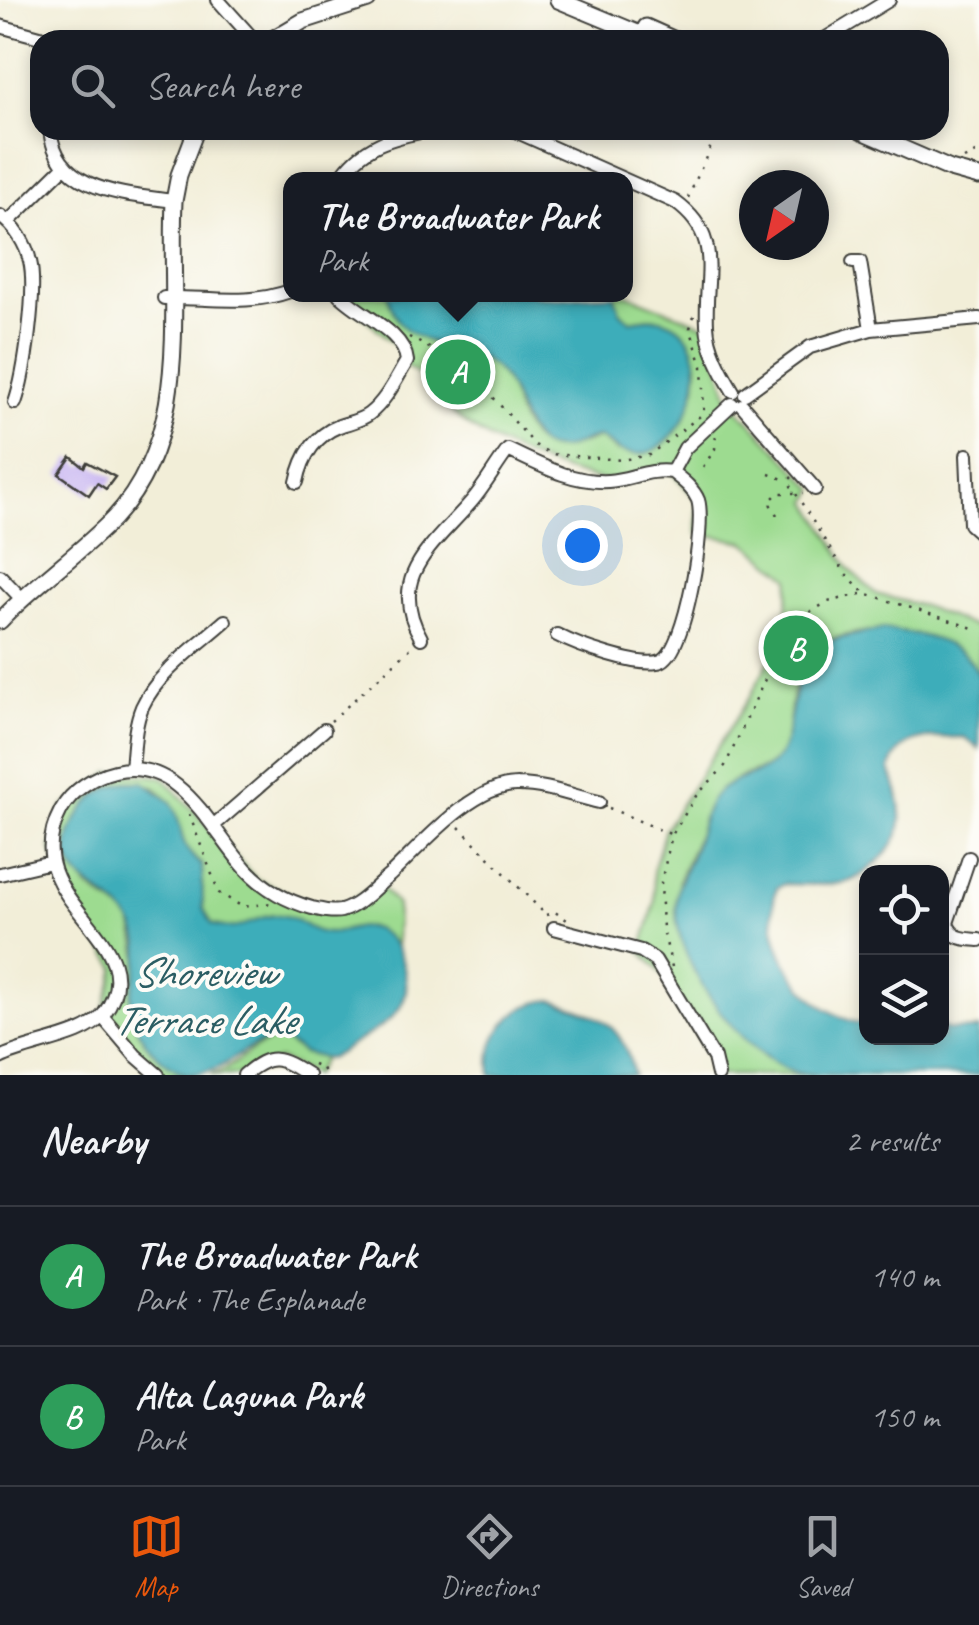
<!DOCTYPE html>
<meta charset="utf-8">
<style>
:root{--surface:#171b24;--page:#242831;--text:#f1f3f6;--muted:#9ea1a6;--line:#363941;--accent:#ea580c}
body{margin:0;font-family:Caveat,sans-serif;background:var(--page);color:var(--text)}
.controls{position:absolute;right:30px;bottom:30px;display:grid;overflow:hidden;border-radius:20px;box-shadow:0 5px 15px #0003}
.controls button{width:90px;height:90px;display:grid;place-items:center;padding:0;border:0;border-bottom:2px solid var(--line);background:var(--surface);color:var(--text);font:50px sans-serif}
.compass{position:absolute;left:739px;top:170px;width:90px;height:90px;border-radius:50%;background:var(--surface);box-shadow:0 5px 15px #0003;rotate:214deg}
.you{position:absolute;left:582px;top:545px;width:35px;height:35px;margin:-25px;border:8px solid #fff;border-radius:50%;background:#1a73e8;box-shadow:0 0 0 15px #1a73e833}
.badge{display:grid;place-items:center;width:65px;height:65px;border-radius:50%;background:var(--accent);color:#fff;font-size:32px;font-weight:700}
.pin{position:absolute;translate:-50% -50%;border:5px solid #fff;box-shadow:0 2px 10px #0006}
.popup{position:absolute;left:283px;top:172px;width:350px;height:130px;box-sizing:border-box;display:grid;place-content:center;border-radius:20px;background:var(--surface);filter:drop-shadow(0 2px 8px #0005);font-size:32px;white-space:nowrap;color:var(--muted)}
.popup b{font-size:38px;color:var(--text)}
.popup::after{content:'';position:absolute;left:50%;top:100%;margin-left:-20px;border:20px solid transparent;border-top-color:var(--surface)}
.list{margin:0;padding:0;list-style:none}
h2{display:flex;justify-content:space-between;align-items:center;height:130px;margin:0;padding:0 40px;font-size:42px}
h2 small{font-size:32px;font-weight:400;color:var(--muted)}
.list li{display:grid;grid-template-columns:65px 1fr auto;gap:30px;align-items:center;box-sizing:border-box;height:140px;padding:0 40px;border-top:2px solid var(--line)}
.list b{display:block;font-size:38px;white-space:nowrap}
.list p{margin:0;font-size:32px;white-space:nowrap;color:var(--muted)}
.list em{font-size:32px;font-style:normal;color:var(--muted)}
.icon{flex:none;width:55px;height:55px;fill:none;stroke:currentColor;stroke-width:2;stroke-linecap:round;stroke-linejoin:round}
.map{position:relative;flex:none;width:979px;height:1075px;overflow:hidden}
.search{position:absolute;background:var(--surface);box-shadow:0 5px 15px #0003;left:30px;right:30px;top:30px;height:110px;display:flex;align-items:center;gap:25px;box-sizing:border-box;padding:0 35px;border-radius:30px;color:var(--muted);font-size:38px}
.sheet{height:410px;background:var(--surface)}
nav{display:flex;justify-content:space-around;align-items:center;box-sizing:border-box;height:140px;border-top:2px solid var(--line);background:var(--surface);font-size:28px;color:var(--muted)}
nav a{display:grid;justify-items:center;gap:5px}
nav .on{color:var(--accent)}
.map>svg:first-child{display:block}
</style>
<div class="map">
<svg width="979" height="1075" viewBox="0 0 979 1075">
<rect width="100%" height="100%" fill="#fdfcf7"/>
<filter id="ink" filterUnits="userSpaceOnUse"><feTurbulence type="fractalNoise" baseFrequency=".01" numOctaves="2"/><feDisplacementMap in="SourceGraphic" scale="20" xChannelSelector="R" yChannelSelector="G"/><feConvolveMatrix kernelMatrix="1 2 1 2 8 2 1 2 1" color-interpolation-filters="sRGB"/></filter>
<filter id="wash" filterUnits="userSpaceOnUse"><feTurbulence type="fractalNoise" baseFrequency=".0048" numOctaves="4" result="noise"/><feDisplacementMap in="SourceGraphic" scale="40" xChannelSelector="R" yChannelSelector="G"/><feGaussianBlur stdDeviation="2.25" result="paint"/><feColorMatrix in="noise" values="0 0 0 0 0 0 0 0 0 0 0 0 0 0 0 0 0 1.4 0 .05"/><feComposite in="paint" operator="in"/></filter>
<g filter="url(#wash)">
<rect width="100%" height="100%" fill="#f2eed8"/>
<path fill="#9ddb90" stroke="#5c7c56" stroke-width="2.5" d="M626 294 707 326 730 401 815 489 809 502 849 569 876 594 923 606 972 626 979 625V676C975 671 970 663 965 658 935 628 865 624 828 641 819 646 803 666 798 676 786 700 795 734 778 757 766 773 746 770 733 782 703 809 695 847 678 881L740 1034 766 1057 794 1072 812 1075H718L667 979 641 951 655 902 653 872 665 829 750 697 785 631 790 578 745 542 697 533 698 501 672 472C651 475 623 484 602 480 560 473 485 443 454 414 433 393 433 382 404 365L407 355 339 295H388L389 300 433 345 466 350 495 367 505 377 521 421 532 438 583 443 599 437 617 451 675 433 696 388 698 365 650 318 630 321 620 311 614 295Z
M111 772 163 777 256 879 330 912 379 884 397 905 396 945C357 912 348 944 315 931 303 926 294 916 280 915 252 914 247 937 212 924L203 908 201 864C170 843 185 808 154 787L98 793 79 815 86 886 127 914 133 925 140 964 131 995 156 1055 190 1075H158L102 1016 116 968 73 905 51 849 63 807Z
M277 1039H285L293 1047 324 1058 314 1075 279 1059 244 1075H210C235 1070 249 1045 277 1039Z"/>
<path fill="#3eadba" stroke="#2d646b" stroke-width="2.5" d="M531 294C546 301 594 294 614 295L620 311 630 321C640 320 650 317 660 319 729 335 690 459 632 454 617 453 611 443 599 437 575 440 571 455 543 447 514 423 518 384 490 364 453 337 400 354 388 295Z
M883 629C914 633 968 640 979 677 979 693 979 731 979 749L964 737C932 738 900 733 890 769 904 809 911 836 873 866 866 872 856 880 847 882 828 887 804 884 785 884L777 888C758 943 809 1018 866 1024V1038H942V1026L949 1030 979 1029V1075C939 1075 898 1075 858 1075 838 1075 816 1075 797 1073 743 1058 676 965 676 909 676 878 687 872 695 845 701 829 703 810 714 796 732 775 761 778 778 757 786 746 788 728 791 714 805 637 811 645 883 629Z
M126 782H144L171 802C186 828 174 841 202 866L203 908 212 924C244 936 251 915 278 915 294 915 305 928 320 932 338 937 354 923 372 928 388 933 397 947 402 961 418 1009 388 1022 355 1043 346 1048 338 1055 328 1059L303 1053 282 1038C275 1039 266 1040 260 1043 233 1054 224 1075 186 1074 157 1063 129 1031 131 998 133 974 145 957 136 931 120 888 38 883 78 817 89 798 105 787 126 782Z
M552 1000C602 1017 621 1021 634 1075H491C485 1036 513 1003 552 1000Z"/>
<g id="blocks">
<path fill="#c3aff1" d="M71 457 84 467 87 462 115 477 106 489 97 483 89 495 59 474Z"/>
</g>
</g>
<g filter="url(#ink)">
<use href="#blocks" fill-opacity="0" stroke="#3c3c38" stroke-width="2.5"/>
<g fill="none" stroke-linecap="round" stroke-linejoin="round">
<g stroke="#3c3c38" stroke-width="16">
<path id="minor" d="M218 0 254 40
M0 26 51 40
M823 40 889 0
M50 130C57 193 125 194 174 201
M513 130 675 202C724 237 704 275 707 325 708 348 721 371 733 391
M339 180C362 144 392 137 431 130
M0 216C15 226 26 244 30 261 37 290 25 374 15 403
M8 222 64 167
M853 262H860L871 329
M164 298C207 297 249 306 290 291
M745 394 810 347 871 329 979 319
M742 405 815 489
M967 455 970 524 979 532
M297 482C302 457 314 436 339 426 350 422 360 421 369 414 386 401 396 379 407 361 404 331 359 315 339 294
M0 576 23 600
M557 635C576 645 641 669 661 661 686 651 706 524 698 500 693 488 682 480 672 472
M421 638C386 576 433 546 471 502 485 486 495 467 508 450 540 465 572 483 608 481 630 480 649 468 672 472L685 448 732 404
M132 769C134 749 134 726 142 707 158 672 197 646 225 621
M213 826 324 730
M969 858 947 923C952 939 963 939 979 940
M0 874 51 862
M554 928 641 951 655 960 714 1058 718 1075
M102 1016 135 1055 158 1075
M0 1058C28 1043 85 1039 104 1014 159 937 11 903 61 810 72 790 94 776 115 771 181 756 211 831 247 870 265 889 286 901 312 908 321 910 331 913 341 911 360 906 375 887 390 875 421 846 473 784 518 785 545 785 573 796 599 802
M244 1075C271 1052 279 1057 308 1075"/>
</g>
<g stroke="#3c3c38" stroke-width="19">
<path id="tertiary" d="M558 0 654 40
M646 27 675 40
M271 40 303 21 368 0
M860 130 950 169 979 177
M0 621C35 584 78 555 114 518 193 433 169 306 174 201L179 175 196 130"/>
</g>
<path stroke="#3c3c38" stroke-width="2.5" stroke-dasharray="2.5 8" stroke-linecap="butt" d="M964 159 979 151
M688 198 718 130
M409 337 446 357 478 380 535 445 551 454 622 460 649 455 704 413 702 366 690 328 695 313
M703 467 715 449 716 433
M769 474 786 480
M792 477 788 481 845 573 864 592
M777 515 769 502 778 493H803
M331 721 414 645
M609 808 670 834
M189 814 219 893 243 907 272 903
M459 827 545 914
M546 915 555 912 567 920
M672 967 663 930 661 882 672 835 696 796 725 766 766 677 806 614 828 602 865 593 979 630
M313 1064 322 1068 325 1075"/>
<use href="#minor" stroke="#fff" stroke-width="12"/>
<use href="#tertiary" stroke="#fff" stroke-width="15"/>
</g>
</g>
<g text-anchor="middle" stroke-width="8" stroke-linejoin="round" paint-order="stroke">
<g font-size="42" font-style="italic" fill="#2b5d63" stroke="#fdfcf7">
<text x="204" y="986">Shoreview<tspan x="204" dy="48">Terrace Lake</tspan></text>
</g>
</g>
</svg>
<div class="controls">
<button><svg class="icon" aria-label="locate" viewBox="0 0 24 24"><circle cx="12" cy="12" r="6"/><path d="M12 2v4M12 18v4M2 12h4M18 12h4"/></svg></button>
<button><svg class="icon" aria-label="layers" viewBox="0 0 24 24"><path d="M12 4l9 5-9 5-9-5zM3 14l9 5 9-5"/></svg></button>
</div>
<svg class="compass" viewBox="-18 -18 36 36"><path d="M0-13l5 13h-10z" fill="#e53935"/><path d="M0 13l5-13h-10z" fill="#9ea1a6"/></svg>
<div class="you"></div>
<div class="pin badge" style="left:458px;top:372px;background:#2e9e5b">A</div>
<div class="popup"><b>The Broadwater Park</b>Park</div>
<div class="pin badge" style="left:796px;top:648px;background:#2e9e5b">B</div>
<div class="search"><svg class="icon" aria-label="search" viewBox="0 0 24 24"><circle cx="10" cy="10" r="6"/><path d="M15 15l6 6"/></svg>Search here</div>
</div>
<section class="sheet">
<h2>Nearby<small>2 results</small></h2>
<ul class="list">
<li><span class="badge" style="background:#2e9e5b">A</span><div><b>The Broadwater Park</b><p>Park · The Esplanade</p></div><em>140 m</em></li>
<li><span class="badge" style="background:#2e9e5b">B</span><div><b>Alta Laguna Park</b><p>Park</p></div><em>150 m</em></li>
</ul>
</section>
<nav>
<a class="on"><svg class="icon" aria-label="map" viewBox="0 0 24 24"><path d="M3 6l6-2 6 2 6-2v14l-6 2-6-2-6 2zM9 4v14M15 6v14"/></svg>Map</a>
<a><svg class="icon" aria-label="directions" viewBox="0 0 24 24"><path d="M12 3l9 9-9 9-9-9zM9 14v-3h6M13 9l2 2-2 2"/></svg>Directions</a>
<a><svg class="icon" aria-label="saved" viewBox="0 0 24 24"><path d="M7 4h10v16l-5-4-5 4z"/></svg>Saved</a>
</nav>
